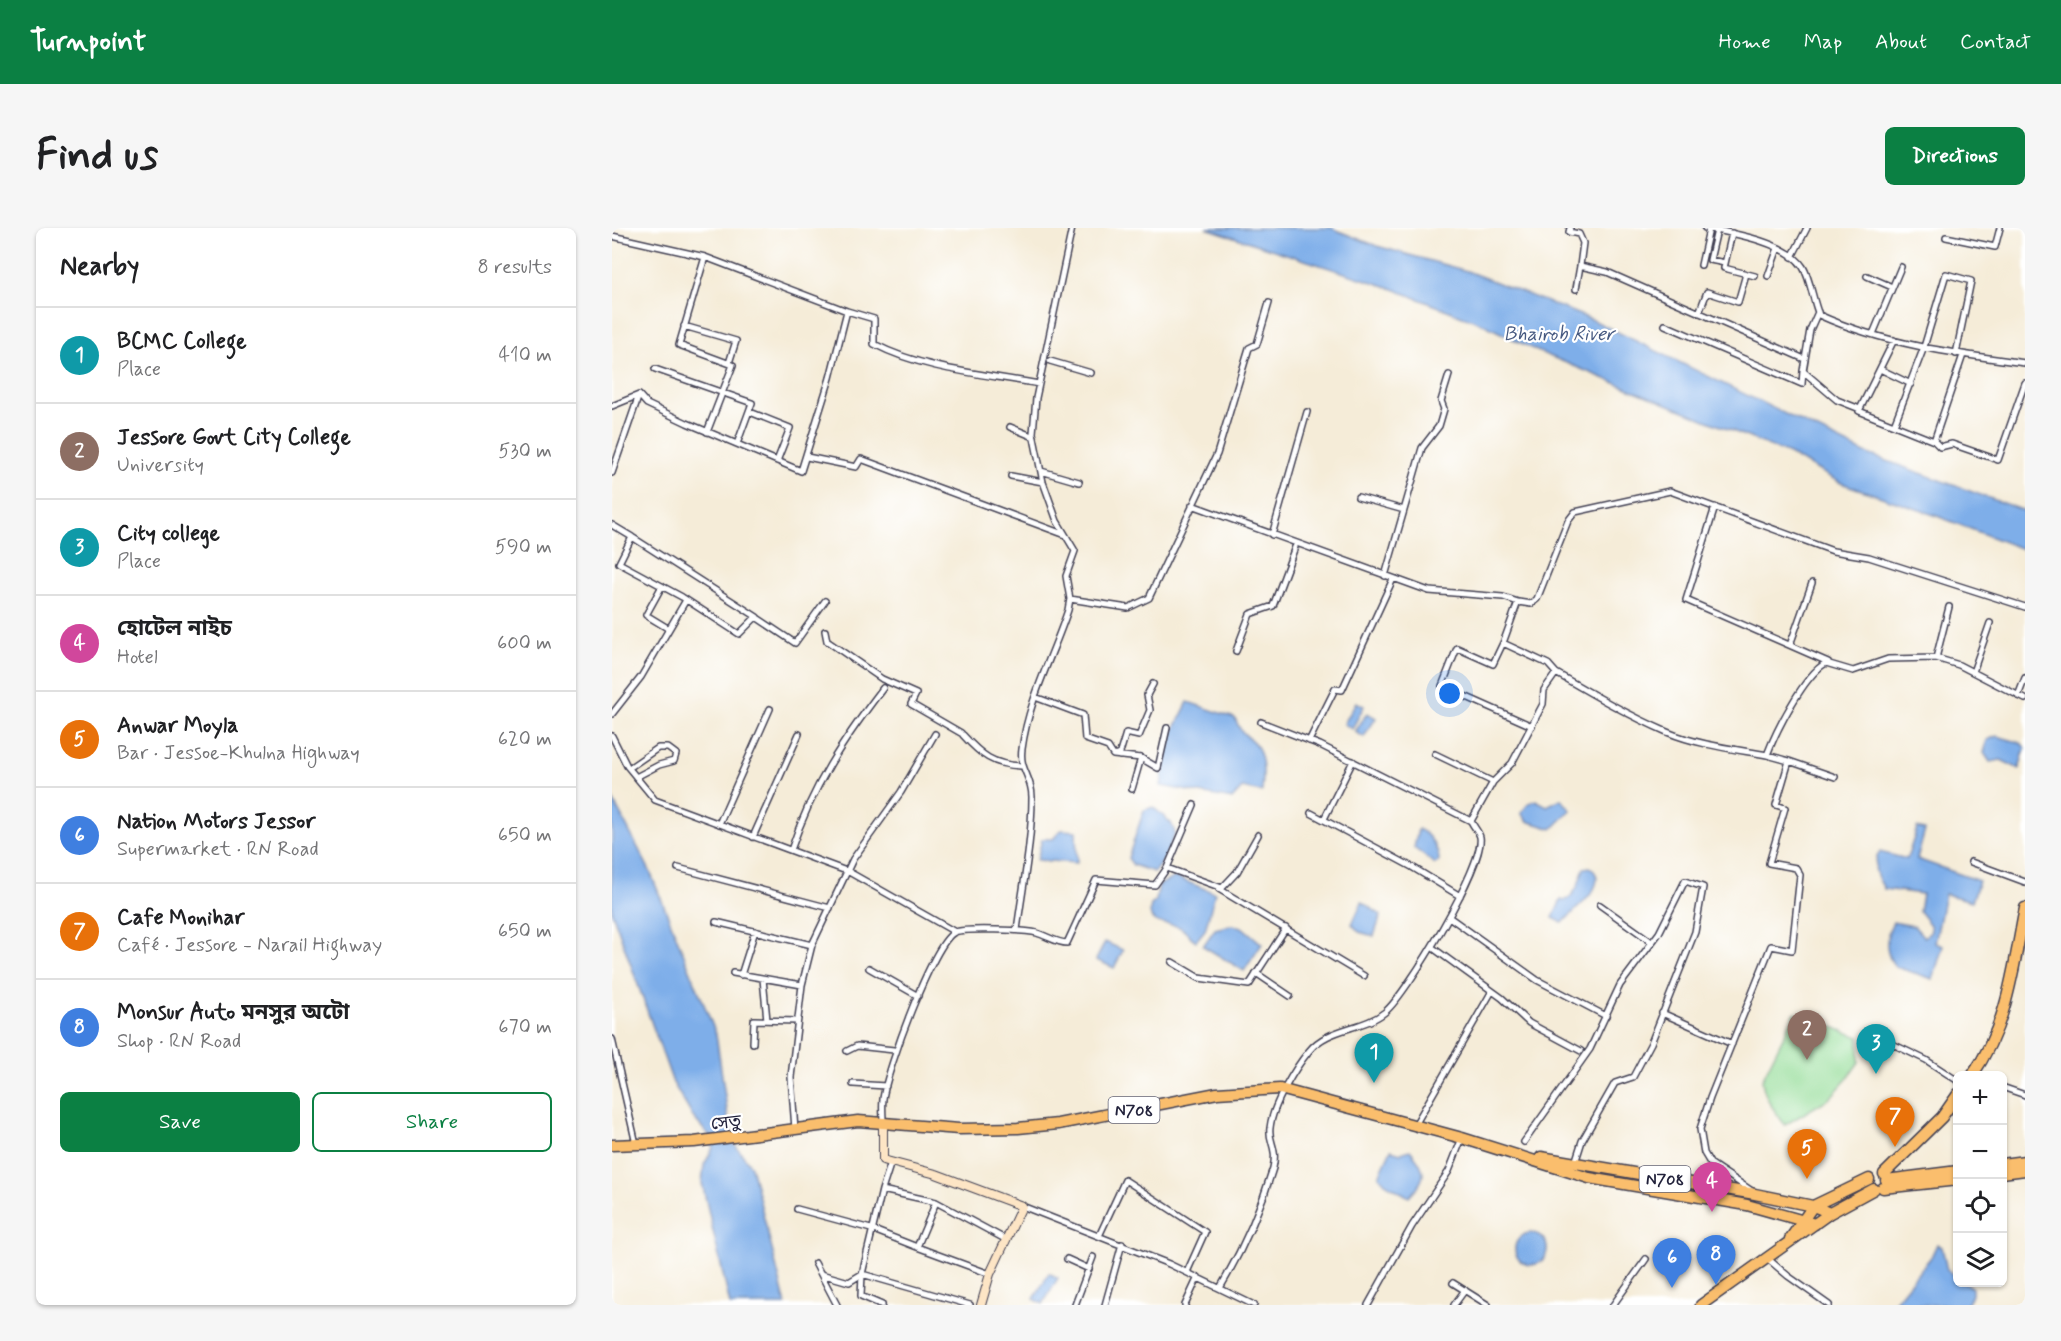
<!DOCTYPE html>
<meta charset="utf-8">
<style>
:root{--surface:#fff;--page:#f6f6f6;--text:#202124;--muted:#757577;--line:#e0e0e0;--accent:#0b8043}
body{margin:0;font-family:Mynerve,"Noto Sans Bengali",sans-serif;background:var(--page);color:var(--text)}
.controls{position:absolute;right:18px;bottom:18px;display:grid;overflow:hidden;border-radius:9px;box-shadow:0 2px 4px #0004}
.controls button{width:54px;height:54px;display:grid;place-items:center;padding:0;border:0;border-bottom:2px solid var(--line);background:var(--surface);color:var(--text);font:30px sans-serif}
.you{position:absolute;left:838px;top:466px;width:21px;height:21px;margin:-15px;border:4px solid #fff;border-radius:50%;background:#1a73e8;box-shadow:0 0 0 9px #1a73e833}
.badge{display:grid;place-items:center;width:39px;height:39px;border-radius:50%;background:var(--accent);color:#fff;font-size:20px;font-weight:700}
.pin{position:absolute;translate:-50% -50px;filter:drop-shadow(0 2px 3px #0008)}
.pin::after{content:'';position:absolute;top:32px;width:21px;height:18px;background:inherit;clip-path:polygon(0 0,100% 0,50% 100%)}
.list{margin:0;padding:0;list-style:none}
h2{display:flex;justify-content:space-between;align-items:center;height:78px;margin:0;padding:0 24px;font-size:26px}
h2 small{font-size:20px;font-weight:400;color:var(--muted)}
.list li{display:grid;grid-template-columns:39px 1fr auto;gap:18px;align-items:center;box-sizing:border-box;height:96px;padding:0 24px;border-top:2px solid var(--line)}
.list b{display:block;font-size:22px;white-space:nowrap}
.list p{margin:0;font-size:20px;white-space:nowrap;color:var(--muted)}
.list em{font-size:20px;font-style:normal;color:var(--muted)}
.actions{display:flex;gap:12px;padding:18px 24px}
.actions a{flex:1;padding:14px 0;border:2px solid var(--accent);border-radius:9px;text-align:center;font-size:21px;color:var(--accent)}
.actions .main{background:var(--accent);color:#fff}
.icon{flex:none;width:33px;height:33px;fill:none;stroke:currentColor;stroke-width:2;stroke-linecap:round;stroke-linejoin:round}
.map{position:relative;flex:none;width:1413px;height:1077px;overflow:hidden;border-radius:9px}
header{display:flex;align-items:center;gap:36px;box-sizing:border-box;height:84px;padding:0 30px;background:var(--accent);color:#fff}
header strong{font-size:28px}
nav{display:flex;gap:33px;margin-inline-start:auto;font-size:21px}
.intro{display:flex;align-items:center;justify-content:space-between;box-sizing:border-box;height:144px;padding:0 36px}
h1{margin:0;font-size:42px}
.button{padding:15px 27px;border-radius:9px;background:var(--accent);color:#fff;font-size:21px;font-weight:700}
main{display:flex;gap:36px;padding:0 36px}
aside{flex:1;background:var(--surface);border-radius:9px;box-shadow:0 2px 4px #0004}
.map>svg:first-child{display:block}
</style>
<header>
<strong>Turnpoint</strong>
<nav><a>Home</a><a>Map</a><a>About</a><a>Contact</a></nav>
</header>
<div class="intro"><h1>Find us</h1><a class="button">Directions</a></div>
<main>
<aside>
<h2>Nearby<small>8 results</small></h2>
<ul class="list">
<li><span class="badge" style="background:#0f9aa8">1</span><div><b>BCMC College</b><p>Place</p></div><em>410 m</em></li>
<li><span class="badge" style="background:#8d6e63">2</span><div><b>Jessore Govt City College</b><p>University</p></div><em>530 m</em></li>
<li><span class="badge" style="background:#0f9aa8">3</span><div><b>City college</b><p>Place</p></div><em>590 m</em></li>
<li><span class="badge" style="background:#d1479c">4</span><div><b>হোটেল নাইচ</b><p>Hotel</p></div><em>600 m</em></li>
<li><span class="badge" style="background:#e8710a">5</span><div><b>Anwar Moyla</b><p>Bar · Jessoe-Khulna Highway</p></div><em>620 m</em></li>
<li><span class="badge" style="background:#3f7fe0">6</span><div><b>Nation Motors Jessor</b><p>Supermarket · RN Road</p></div><em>650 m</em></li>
<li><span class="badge" style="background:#e8710a">7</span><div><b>Cafe Monihar</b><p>Café · Jessore - Narail Highway</p></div><em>650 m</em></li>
<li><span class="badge" style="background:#3f7fe0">8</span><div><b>Monsur Auto মনসুর অটো</b><p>Shop · RN Road</p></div><em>670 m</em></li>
</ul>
<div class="actions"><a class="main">Save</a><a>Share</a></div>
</aside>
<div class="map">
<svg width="1413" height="1077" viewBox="0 0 1413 1077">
<rect width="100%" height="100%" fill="#fff"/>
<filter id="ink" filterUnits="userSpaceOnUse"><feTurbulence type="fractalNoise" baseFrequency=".0167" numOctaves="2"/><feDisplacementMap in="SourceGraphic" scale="12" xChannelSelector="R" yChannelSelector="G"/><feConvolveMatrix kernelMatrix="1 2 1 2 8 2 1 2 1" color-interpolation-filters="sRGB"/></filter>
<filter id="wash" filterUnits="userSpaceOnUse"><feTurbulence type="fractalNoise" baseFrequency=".008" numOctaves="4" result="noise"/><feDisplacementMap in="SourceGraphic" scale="24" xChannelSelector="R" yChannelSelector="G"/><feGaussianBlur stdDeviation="1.35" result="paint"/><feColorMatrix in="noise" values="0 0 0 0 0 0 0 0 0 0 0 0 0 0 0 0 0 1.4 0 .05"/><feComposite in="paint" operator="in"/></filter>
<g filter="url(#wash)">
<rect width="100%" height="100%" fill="#f5ecd8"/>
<path fill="#94dd98" stroke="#5b806a" stroke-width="1.5" d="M1183 785 1247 809V834L1235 851 1218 870 1173 897C1162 882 1152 870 1150 852Z"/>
<path fill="#7eaee9" stroke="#506892" stroke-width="1.5" d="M594 0H719L765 18 855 43 981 92 1253 225 1413 283V322L1325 288 1229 255 1177 226 925 123 871 96 776 59Z
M576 474 623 490C631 511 637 506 646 520 653 533 651 550 650 564L630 560 620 571 549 558 555 516Z
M744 474 752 478 740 501 732 496Z
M755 485 764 490 752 509 743 504Z
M1385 508 1409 515 1413 520 1407 541 1389 532 1378 534 1372 525 1375 512Z
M0 570 37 641 104 806 117 896 123 917 139 938 174 1077H118L90 955 92 937 101 920 100 911 81 889 61 855 0 684Z
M949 571 959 582 940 601 915 593 909 585 917 575 924 572 935 578Z
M541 579 559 595 563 605 553 630 542 644 521 637 516 630 532 582Z
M1305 600 1313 602 1305 631 1367 653 1360 673 1333 666 1323 715 1331 718 1321 751 1284 739C1272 727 1273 708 1281 694L1302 698 1312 709 1319 703 1318 697 1307 683 1310 666 1272 661C1265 646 1261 647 1265 628L1268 624 1295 631Z
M806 601C817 605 827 621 827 633L823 636 802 620Z
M449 602 464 603 465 635 425 632 430 611H441Z
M978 639C1001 657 960 682 951 695L941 690 949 672 953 673C966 664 967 653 972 640Z
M563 649 603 665 593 702 584 713C578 709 574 703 569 700 558 693 533 701 539 677L544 673 547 657Z
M750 674 769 687 762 708 747 704 740 696Z
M620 697 630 699 650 716 632 743 591 718 603 701Z
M493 714 511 722 502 740 484 732Z
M779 922 789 925 798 922C816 943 815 950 797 969L773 955 767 948Z
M903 1021a16 16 0 1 1 32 0a16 16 0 1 1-32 0Z
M1325 1016 1330 1019 1335 1042 1345 1049 1346 1054 1354 1055 1360 1060V1067L1354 1077H1280L1319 1029Z
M437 1045 446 1050 431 1076 422 1071Z"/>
</g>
<g filter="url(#ink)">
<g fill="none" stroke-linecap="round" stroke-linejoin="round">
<g stroke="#424053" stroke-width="8">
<path id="street" d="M958 0 957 4 967 6 971 15 968 38 995 44 1190 130
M1093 0C1120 5 1175 14 1191 39 1198 50 1201 73 1207 87 1271 116 1344 126 1413 135
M1105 2 1098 32 1113 35
M1120 5 1112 40 1143 48
M0 8 93 29 235 83
M1334 9 1383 19 1388 0
M93 29 67 117 121 137 95 204
M1180 29 1195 0
M1089 37 1097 1
M1156 48 1166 20
M1255 48 1280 59
M964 61 968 38
M1206 84 1198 102 1191 143 1225 172 1248 181
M1087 85 1095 64 1126 74 1134 46
M1053 97 1190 156 1191 143
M72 98 124 113 117 135
M1261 106 1289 39
M1282 112 1247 183 1282 197
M1351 127 1322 213 1328 219 1340 216 1386 232 1413 155
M438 133 479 145
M43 141 140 175 125 216
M1270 142 1299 156
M0 178 27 167 35 176 75 195 189 243 218 150 235 83 262 91V116C312 142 372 146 427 156
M138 184 178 200 165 233
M398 199 422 209
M1322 213 1282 197 1312 119 1334 46 1359 53 1344 126
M195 229 244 239 249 231 451 306
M429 243 467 254
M0 245 27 167
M399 248 431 254
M746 269 792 282
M580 277 817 363 891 369 906 374
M1103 279 1074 372 1216 434
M0 297 20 309 7 335 70 369 127 406 144 389 183 415 213 373
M660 307 695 184
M20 309 145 389
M773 348 810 220 827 198 832 181 829 173 837 147
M50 358 34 387 57 401
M458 371 516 380 537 370 605 226 637 120 645 116 657 75
M213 403 215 413 270 451 304 466 299 476 349 505
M891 415 881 436 845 420 830 458 920 498
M1178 417 1200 355
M624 423 638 386 661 378 683 319
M1324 430 1337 379
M1361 444 1378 395
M944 445 936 436 891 415 906 374 919 376 925 371 956 293 963 284 1058 263 1221 323 1257 329 1413 379
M1406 468 1413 450
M423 469 471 487 473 511 496 519 501 527 529 530 520 561
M0 486 29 449 74 372
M351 507C369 527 381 537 409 538
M0 508 15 538 43 572 237 644 343 704
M697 513 723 461 730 462 781 351
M823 526 881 554
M507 528 514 505 527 508 538 482 535 467 541 456
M529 530 546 540 555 500
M1177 533 1223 549
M17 540 46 520H56L64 526 62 533 47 537 24 549
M699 585 800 639 848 668
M712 591 741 533
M859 593 881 554 900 535 931 476 932 462 944 445C980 466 1016 487 1055 504 1086 517 1122 521 1155 527 1164 503 1192 447 1214 435L1241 443 1276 431 1324 430 1347 437 1413 471
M107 596 158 481
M141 609 187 506
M179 622C201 557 230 514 271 460
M1359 634 1413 654
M66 640 218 680
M555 640 610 660 625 644 646 607
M607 661 752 748
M988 677 1037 712
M837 689 925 752 994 788
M104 694 200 717
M405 702C411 658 420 613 420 569 420 548 407 542 410 521 416 473 441 427 456 382L458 371 454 348 463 323 445 293 431 254 421 205 424 170 460 0
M821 720 890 770 917 795 969 823
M560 734 587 750 637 757 674 700
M257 740 306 768
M121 745 190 757
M644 745 678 768
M129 747 143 703
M151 751 155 792
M1050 785 1120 816
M0 811 24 916
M1270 811 1314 832 1346 853
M141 815 142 792 185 793
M235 823 245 818 282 822
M241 856 274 858
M1390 859 1413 867
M271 894C271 887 270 879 271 871 274 845 321 713 343 704 353 700 414 702 425 705 435 708 445 715 455 715L484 652 543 657 555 640 582 577
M803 897 880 763
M183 901 179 849 190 757 200 717 241 631 289 564 323 506
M912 914 978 821 1008 757 1047 705 1073 653 1091 659 1083 704 1039 815 1021 849 1003 855 970 913 963 935
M279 934 270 962 324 974 393 1011
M270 962 250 1046 249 1068 270 1077
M1140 963 1098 935 1092 925 1088 901 1098 870 1159 718 1180 722 1188 647 1184 640 1157 635 1173 580 1164 577 1177 533 1155 527
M324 974 305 1019 378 1046
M410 978 557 1036 642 1077
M185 981 259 1001 305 1019
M487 1008 513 952 593 1004 575 1044
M1155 1030 1176 1048 1217 1077
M455 1031 477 1041
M203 1035 225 1077
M209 1046 237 1054 250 1046 358 1077
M841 1055 876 1077
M608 1060C631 1021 648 983 661 940 666 919 656 914 658 900 660 878 683 840 697 823 716 799 751 802 773 784 795 766 873 636 868 609 867 604 861 598 859 593L708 517 649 494
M463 1077 481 1029
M493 1077 510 1016
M573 1077 586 1049
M756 1077 800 998 837 943 850 910
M842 1077 853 1062
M1001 1077 1034 1031"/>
</g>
<g stroke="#424053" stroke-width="10">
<path id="secondary" d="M271 896V932L324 946 410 978 378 1046 369 1077"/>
</g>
<g stroke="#424053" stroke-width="13">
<path id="highway" d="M1360 848C1396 796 1401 741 1413 680
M0 917 82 914 246 893 347 901 406 900 446 896 605 865 668 861 850 910 977 950 1135 977 1203 996
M929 929 1143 966 1201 978 1218 985
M1390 936 1413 933
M1390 945 1413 942
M1272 946 1330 889 1346 866
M1274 952 1346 943
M1271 960 1346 952
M1178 1011 1201 978 1257 951
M1089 1077 1218 985 1262 961"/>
</g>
<use href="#street" stroke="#fff" stroke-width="5"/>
<use href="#secondary" stroke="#fde5c5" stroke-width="8"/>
<use href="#highway" stroke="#fabe6d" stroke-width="10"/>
</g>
</g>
<g text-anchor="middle" stroke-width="4.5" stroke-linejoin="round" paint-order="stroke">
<g fill="#fff" stroke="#646476" stroke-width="1.5">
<rect x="496.5" y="869" width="51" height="26" rx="4.5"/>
<rect x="1027.5" y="938" width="51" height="26" rx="4.5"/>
</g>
<g font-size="16" font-weight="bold" fill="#22223b">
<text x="522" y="888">N708</text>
<text x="1053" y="957">N708</text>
</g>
<g font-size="18" fill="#22223b" stroke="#fff">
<text transform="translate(114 894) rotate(-6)" y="6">সেতু</text>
</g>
<g font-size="20" font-style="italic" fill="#475a81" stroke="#fff">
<text x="947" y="112">Bhairob River</text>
</g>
</g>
</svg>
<div class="controls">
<button>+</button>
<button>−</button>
<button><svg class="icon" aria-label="locate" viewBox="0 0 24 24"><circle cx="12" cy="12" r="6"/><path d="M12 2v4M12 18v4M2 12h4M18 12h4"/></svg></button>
<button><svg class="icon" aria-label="layers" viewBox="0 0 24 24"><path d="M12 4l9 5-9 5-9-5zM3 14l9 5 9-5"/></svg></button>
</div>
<div class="you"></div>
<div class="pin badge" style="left:762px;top:855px;background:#0f9aa8">1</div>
<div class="pin badge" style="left:1195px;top:832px;background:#8d6e63">2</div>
<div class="pin badge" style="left:1264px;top:846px;background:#0f9aa8">3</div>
<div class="pin badge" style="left:1100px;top:984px;background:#d1479c">4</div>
<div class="pin badge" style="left:1195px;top:951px;background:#e8710a">5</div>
<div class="pin badge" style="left:1060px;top:1060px;background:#3f7fe0">6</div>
<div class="pin badge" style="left:1283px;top:919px;background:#e8710a">7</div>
<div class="pin badge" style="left:1104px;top:1057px;background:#3f7fe0">8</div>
</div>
</main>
